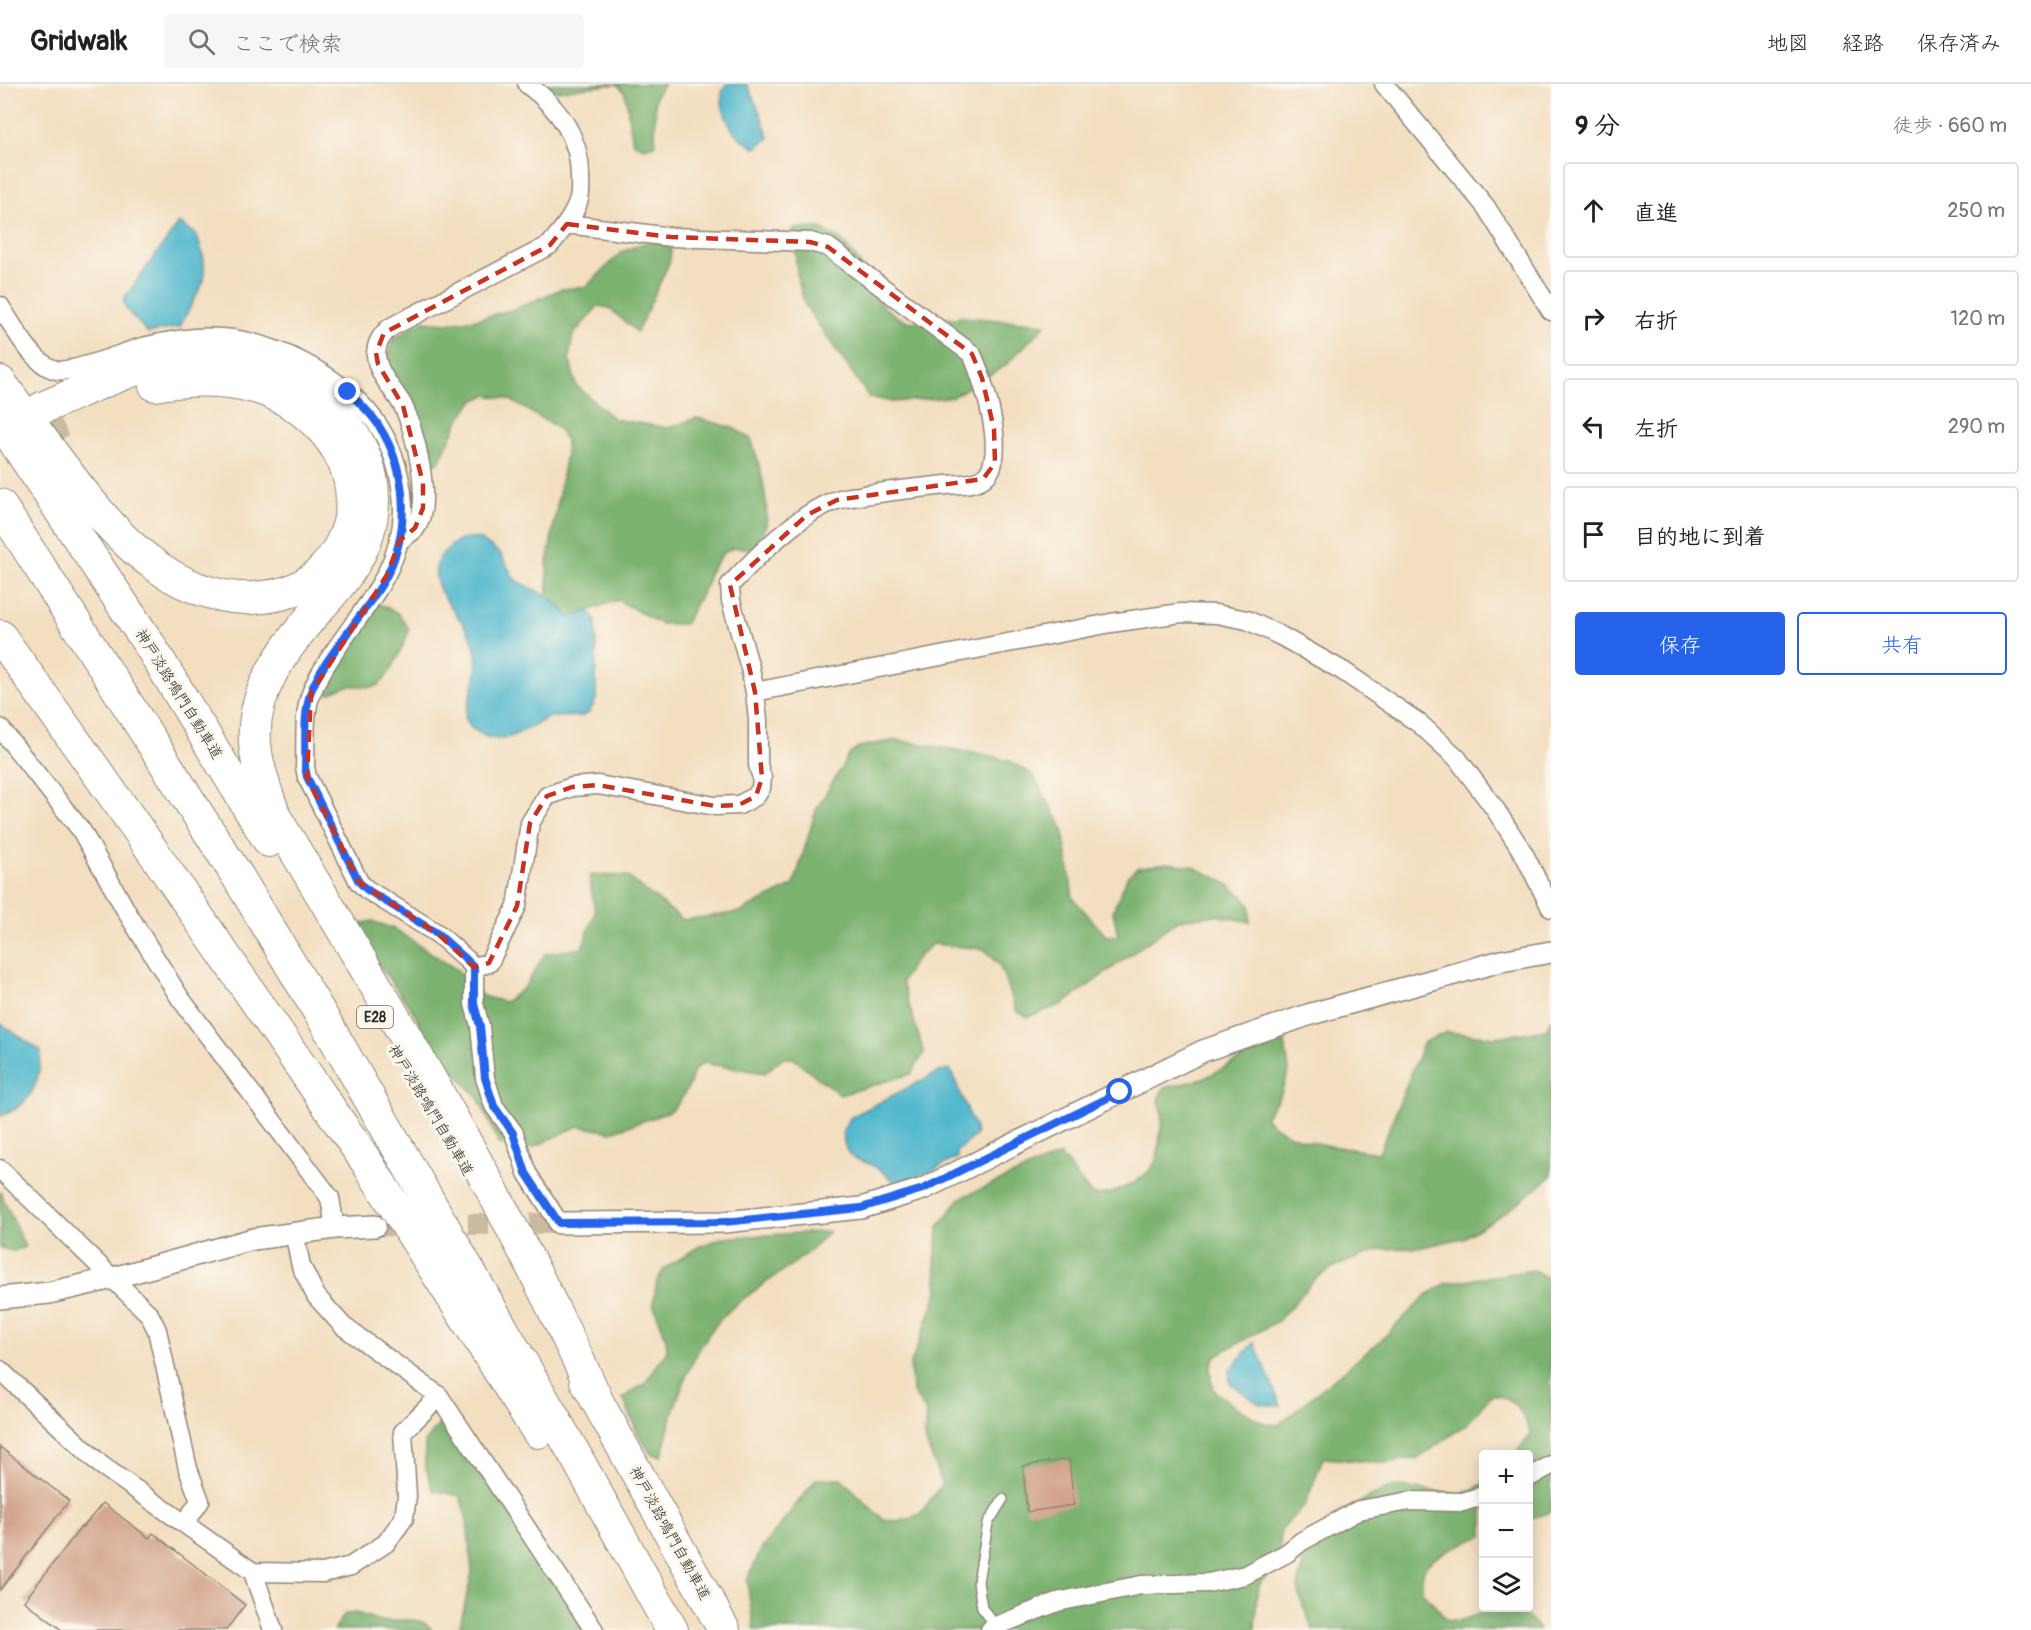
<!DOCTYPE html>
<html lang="ja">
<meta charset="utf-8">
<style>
:root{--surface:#fff;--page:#f6f6f6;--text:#202124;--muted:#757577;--line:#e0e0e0;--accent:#2563eb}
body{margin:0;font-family:Pangolin,"Klee One",sans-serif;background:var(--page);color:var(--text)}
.controls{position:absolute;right:18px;bottom:18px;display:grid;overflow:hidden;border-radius:6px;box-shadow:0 3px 15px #0003}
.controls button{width:54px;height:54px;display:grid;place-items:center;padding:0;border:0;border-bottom:2px solid var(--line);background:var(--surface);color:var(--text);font:30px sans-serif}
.stop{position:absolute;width:18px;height:18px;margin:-14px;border:4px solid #2563eb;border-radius:50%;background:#fff}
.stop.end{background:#2563eb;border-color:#fff;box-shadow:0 2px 6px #0008}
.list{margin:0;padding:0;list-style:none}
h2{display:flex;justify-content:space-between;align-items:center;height:78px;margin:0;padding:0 24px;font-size:26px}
h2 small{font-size:20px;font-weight:400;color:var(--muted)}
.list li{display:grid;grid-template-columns:39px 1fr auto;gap:18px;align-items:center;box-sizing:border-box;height:96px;margin:0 12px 12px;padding:0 12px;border:2px solid var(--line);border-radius:6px}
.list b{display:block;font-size:22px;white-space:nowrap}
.list em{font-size:20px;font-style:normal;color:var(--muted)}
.actions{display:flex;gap:12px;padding:18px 24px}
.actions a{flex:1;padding:14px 0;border:2px solid var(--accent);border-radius:6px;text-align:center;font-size:21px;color:var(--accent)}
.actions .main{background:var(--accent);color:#fff}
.icon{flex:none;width:33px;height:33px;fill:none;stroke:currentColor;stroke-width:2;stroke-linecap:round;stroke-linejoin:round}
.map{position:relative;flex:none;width:1551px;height:1546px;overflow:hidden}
header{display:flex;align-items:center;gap:36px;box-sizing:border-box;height:84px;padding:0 30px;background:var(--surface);border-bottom:2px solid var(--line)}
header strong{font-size:28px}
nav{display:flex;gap:33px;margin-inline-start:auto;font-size:21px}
.search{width:420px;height:54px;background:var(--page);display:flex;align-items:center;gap:15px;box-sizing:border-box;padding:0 21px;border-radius:6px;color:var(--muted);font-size:22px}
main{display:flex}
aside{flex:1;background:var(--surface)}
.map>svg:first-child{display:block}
</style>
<header>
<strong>Gridwalk</strong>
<div class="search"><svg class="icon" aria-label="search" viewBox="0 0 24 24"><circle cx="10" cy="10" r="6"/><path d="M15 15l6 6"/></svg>ここで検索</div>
<nav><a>地図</a><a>経路</a><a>保存済み</a></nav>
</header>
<main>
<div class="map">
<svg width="1551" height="1546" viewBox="0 0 1551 1546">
<rect width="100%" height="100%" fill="#fbf7ec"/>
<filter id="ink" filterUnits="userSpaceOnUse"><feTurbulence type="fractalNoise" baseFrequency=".0167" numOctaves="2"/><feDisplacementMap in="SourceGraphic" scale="12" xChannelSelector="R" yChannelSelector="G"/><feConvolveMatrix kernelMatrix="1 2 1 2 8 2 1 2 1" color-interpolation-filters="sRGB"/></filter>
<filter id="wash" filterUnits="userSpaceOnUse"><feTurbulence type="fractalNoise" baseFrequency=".008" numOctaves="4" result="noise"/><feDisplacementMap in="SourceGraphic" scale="24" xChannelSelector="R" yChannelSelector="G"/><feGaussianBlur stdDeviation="1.35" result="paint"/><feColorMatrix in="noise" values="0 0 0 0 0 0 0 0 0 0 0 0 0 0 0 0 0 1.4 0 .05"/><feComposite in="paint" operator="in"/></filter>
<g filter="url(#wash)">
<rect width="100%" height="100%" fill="#f3dec0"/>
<path fill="#7bb26f" stroke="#536e4d" stroke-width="1.5" d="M520 0H664L655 13V61L644 64 633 59 625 9 617 0 547 8Z
M820 144 841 156 857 175 880 220 899 234 911 238 963 233 1046 240 1005 282 952 313 892 318 869 313 805 221 798 196 793 145Z
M646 158H659L671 165 670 177 637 248 609 224 598 222 573 251 569 274 576 301 614 335 668 344 697 334 733 344 751 355C759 379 769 416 766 441 765 448 760 457 757 464H733L723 469 709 489 707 499 685 540H661L618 516 571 533 548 512 547 481 566 369V357L559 345 509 315 486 311 473 317 459 336 439 378 428 381 409 311 387 280 392 256 423 237 448 239 477 235 515 225 561 205 586 203 622 168Z
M379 520 398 529 409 545C406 557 389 595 378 601 370 606 359 600 350 602 343 603 335 607 329 610L324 606C330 578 355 546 370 522Z
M897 656 986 671 1010 677 1033 691 1063 745 1073 814 1106 852H1118L1113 827 1128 792 1137 784 1167 779 1191 782 1223 797 1243 812 1250 822V838L1216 831 1178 836 1063 920 1028 933 1017 928 1000 882 984 865 932 860 914 877 902 898 924 969 911 990 840 1011 793 974H782L765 989 702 979 694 987 690 1000 678 1020 669 1028 611 1048 578 1042 534 1063 522 1064 499 1060 479 1015 430 960 413 927 374 875 360 840 372 837 396 846 457 886 482 912 505 918 525 903 545 870 582 864 595 828 589 791 627 792 683 836 740 828 794 801 816 726 849 671 859 663Z
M1551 935V1093L1506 1128 1463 1154 1418 1164 1381 1165 1336 1182 1316 1194 1278 1237 1215 1272 1210 1283 1211 1295 1215 1307 1234 1322 1265 1340 1278 1341 1380 1257 1425 1213 1446 1199 1534 1186 1551 1196V1428L1529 1436 1528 1370H1515L1531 1350C1523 1328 1516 1315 1492 1310L1468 1339 1419 1374 1383 1379 1323 1374 1305 1421 1281 1445 1279 1483 1261 1497 1257 1509 1255 1546H754L747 1496 761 1466 816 1395 841 1394 876 1429 886 1436 897 1437 920 1430 942 1400 924 1353 926 1328 913 1308 910 1282 938 1207 935 1181 938 1144 960 1114 1060 1071 1092 1111C1112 1112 1146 1097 1155 1078 1159 1070 1159 1059 1160 1051 1162 1037 1164 1028 1158 1015L1164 1004 1203 995 1284 952 1289 987 1280 1012 1265 1033C1290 1062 1343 1063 1379 1069L1424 958 1447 948 1495 953 1547 946Z
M0 1107 25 1163 13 1167 0 1164Z
M829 1147C803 1179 763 1197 732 1224 694 1256 671 1325 662 1372L651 1370 637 1348 623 1314 645 1299 667 1267 666 1254 653 1220 657 1196 664 1185 698 1163 721 1154Z
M440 1339 460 1352 584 1546H459L472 1488 467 1436 460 1412 433 1406 425 1382V1358Z
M1483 1400V1452C1467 1458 1435 1469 1425 1484 1421 1490 1422 1500 1422 1507L1446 1535 1459 1537 1494 1525 1506 1526 1531 1535 1539 1546H1313L1301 1516 1298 1503 1303 1477 1327 1439 1337 1431 1371 1412 1395 1402 1461 1411Z
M357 1529C365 1532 373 1535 381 1537 398 1539 420 1529 432 1546H334L345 1530Z"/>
<path fill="#4fb7cd" stroke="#3d717c" stroke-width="1.5" d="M726 0H747L761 31 769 54 756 64C749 60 741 55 736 50 726 39 716 12 726 0Z
M179 139 197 151 204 175V196L180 243 148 249 126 225 123 216Z
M466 454 479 455 500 469 515 496 548 512 570 533 589 527 596 536V616L589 629 583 632 548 633 537 640 510 653 498 655 486 653 471 644 465 633C469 614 479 590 476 570 475 561 471 552 466 544 453 524 420 493 444 468 451 461 456 457 466 454Z
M0 939 41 967C40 998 32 1022 0 1032Z
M950 985 974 1041 976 1051 957 1067V1074L929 1088 896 1099C890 1094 884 1088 877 1084 856 1071 844 1080 843 1046L851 1033 936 989Z
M1254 1258 1281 1322 1259 1320 1230 1299 1229 1287Z"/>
<g id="blocks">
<path fill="#d3a48d" d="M0 1363 69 1417 0 1506Z
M1069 1375 1074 1421 1027 1428 1023 1382Z
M103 1419 149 1454 153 1449 245 1521 226 1546H62L24 1517 82 1442 83 1443Z"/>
</g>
</g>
<g filter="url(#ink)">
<use href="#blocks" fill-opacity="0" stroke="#8f8476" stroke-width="1.5"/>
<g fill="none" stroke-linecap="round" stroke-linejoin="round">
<path stroke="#cbbaa2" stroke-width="21" stroke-dasharray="21 10" stroke-linecap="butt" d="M375 1142 559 1139"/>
<path stroke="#cbbaa2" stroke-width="32" stroke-dasharray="32 16" stroke-linecap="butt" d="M0 366 62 337"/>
<g stroke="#8f8476" stroke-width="12">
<path id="service" d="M996 1542 982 1524 978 1498 988 1439 1003 1415"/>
</g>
<g stroke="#8f8476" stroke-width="21">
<path id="minor" d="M1384 0 1486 123 1551 227
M0 222C12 240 33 281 56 286 73 290 124 268 143 263 170 256 205 251 233 255 290 264 358 302 385 353 397 377 403 401 403 427 401 502 340 543 312 607 303 627 306 661 305 683L307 693 359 798 366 805 438 850 466 875 474 883V920L480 942 485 994 494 1022 514 1049 527 1089 559 1139
M400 456C404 453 411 449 415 445 434 421 415 344 402 320 393 305 377 289 376 271 376 260 382 250 391 243L550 161C561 147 574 133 579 115 581 107 580 99 580 92 580 52 558 23 527 0
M755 608 1111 539 1181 529 1216 530 1247 536 1281 552 1343 587 1420 640 1457 674 1495 725 1524 770 1551 824
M0 644 81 746 128 830 180 914 330 1114 335 1144
M474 883 489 879 517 822 530 739 547 712 572 703 598 701 715 722 739 721 756 712 761 704 762 694 758 681V636L755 608 750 584 731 517 730 501C755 474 802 427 837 416 845 413 855 413 864 411 891 407 918 404 946 401 957 400 972 401 982 395 1011 378 983 295 972 270L828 163 810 158 671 153 567 140
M0 1085 149 1230 157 1246 188 1385 200 1417 185 1439
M294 1148 301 1182 316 1212 343 1242 439 1312 594 1546
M0 1286 101 1381 253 1488 273 1546
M1528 1394 1551 1381
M253 1488 323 1489 351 1482 386 1459 404 1434 407 1412 403 1348 439 1312
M990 1546 996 1542 1057 1518 1141 1501 1208 1499 1245 1491 1287 1469 1302 1457 1359 1426 1410 1417 1463 1418 1484 1411"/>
</g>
<g stroke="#8f8476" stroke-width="24">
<path id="tertiary" d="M559 1139 724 1138 861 1124 923 1105 1203 967 1311 930 1501 877 1551 868
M0 1214 49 1209 113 1194 253 1155 335 1144 375 1142"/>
</g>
<g stroke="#8f8476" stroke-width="34">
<path id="motorway" d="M0 298C26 334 52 369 79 404 100 430 121 456 148 476 177 499 216 516 253 514 265 513 277 512 288 508 332 492 359 443 350 398 341 354 300 317 258 304 224 294 190 295 155 301
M42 324C76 310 111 292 147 282 167 277 189 274 210 273 227 272 247 278 263 284 332 308 391 370 368 449 360 477 339 502 319 524 284 564 247 611 256 668 259 691 268 712 275 733 389 922 504 1113 596 1314
M0 336 149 560 269 757
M0 421 238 793 330 946 574 1369 672 1546
M0 552 141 750 366 1077 538 1348
M586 1297 724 1546"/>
</g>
<use href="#service" stroke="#fff" stroke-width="9"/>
<use href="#minor" stroke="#fff" stroke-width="18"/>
<use href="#tertiary" stroke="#fff" stroke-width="21"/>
<use href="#motorway" stroke="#fff" stroke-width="32"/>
</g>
</g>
<g fill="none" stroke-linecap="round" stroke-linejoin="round" filter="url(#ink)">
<path stroke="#2563eb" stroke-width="8" d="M348 308C359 318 371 329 379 342 407 386 411 444 387 491 379 507 367 522 356 537 341 559 319 584 310 610 303 633 306 660 305 683L307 693 359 798 366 805 438 850 466 875 474 883V920L480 942 485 994 494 1022 513 1049 526 1089 559 1139 724 1138 861 1124 923 1105 1120 1008"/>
</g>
<path fill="none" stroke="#c8321e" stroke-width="4.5" stroke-dasharray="12 8" stroke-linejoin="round" d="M567 140 671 153 810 158 828 163 972 270 982 294 994 345 995 379 983 395 837 416 807 431 730 501 755 608 762 694 756 712 739 721 715 722 598 701 572 703 547 712 530 739 517 822 489 879 474 883 438 850 359 798 307 693 311 609 387 491 400 456 415 444 423 424V399L403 322 378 280 376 269 384 249 550 161Z"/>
<g text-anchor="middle" stroke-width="6" stroke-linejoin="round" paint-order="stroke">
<rect fill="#fbf7ec" stroke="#696865" stroke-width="1.5" x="357" y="922" width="36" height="22" rx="4.5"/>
<g font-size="14" font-weight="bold" fill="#2b2b2b">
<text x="375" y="938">E28</text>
</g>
<g font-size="15" fill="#2b2b2b" stroke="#fbf7ec">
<text transform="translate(179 610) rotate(58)" y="5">神戸淡路鳴門自動車道</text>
<text transform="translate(431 1026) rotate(59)" y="5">神戸淡路鳴門自動車道</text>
<text transform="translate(670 1449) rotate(61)" y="5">神戸淡路鳴門自動車道</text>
</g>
</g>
</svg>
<div class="controls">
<button>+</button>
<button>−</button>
<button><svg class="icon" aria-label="layers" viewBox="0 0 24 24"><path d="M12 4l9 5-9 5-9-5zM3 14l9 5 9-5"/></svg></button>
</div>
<div class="stop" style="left:1120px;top:1008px"></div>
<div class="stop end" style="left:348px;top:308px"></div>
</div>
<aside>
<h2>9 分<small>徒歩 · 660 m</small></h2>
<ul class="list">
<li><svg class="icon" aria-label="ahead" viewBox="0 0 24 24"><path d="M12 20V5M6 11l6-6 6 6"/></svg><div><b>直進</b></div><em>250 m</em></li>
<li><svg class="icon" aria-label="right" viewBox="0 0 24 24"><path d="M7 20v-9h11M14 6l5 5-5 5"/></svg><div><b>右折</b></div><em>120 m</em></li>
<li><svg class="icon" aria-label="left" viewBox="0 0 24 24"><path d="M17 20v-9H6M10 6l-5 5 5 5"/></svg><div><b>左折</b></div><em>290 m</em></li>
<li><svg class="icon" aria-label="arrive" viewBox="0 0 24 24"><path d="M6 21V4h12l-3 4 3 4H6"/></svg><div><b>目的地に到着</b></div></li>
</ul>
<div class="actions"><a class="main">保存</a><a>共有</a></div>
</aside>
</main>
